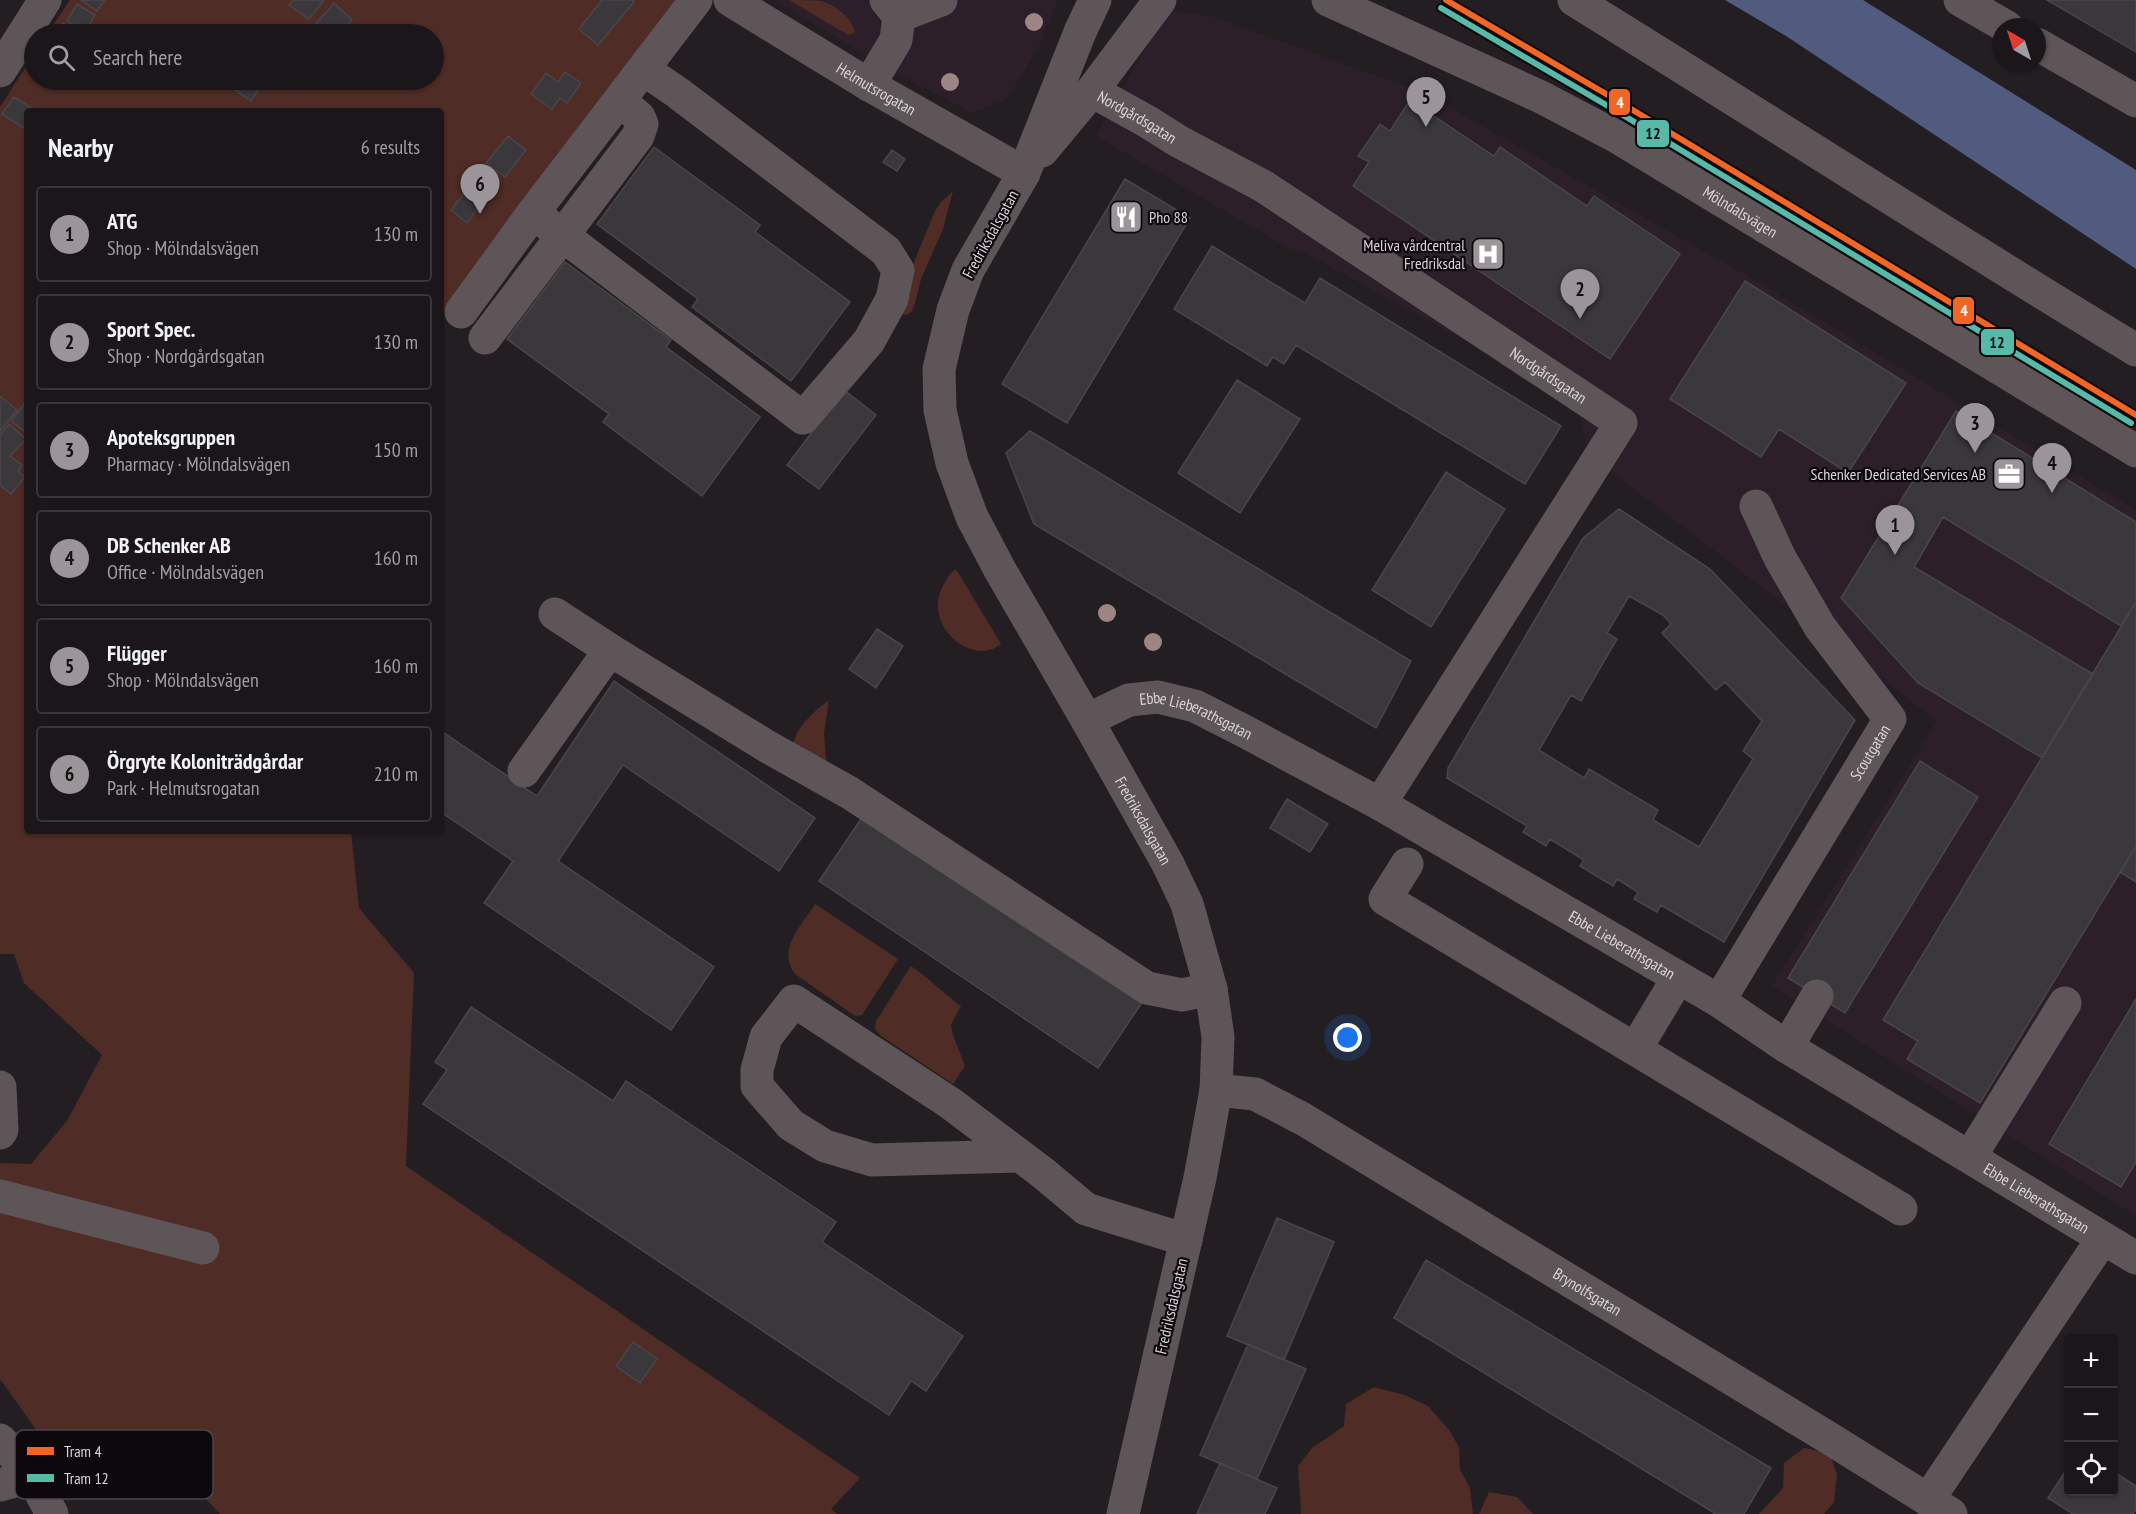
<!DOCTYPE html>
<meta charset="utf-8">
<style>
:root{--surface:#1a161a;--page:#272327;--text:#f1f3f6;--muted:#9f9fa2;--line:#383539;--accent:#9b959a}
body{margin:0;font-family:"PT Sans Narrow",sans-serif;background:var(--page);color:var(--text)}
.controls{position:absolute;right:18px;bottom:18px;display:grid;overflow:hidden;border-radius:6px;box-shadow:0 2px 4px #0004}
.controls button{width:54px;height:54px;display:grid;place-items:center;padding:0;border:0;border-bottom:2px solid var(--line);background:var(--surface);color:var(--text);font:30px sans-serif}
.compass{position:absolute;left:1992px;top:18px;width:54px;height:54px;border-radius:50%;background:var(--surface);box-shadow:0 2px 4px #0004;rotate:321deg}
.you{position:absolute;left:1348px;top:1038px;width:21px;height:21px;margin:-15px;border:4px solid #fff;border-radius:50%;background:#1a73e8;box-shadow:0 0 0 9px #1a73e833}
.badge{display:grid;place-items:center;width:39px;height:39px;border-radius:50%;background:var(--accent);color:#111;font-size:20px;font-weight:700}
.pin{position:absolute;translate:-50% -50px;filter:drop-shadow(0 2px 3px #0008)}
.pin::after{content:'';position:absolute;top:32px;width:21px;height:18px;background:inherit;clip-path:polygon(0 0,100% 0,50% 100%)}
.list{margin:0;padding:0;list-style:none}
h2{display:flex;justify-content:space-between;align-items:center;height:78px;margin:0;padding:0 24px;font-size:26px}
h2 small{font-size:20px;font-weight:400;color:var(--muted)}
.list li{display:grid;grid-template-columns:39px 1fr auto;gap:18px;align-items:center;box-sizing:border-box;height:96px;margin:0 12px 12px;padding:0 12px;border:2px solid var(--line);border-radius:6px}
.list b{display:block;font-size:22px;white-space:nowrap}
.list p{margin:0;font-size:20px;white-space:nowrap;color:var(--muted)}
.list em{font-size:20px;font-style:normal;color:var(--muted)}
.icon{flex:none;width:33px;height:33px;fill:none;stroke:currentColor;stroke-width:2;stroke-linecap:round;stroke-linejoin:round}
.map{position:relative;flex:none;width:2136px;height:1514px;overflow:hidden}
.search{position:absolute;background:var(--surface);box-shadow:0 2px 4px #0004;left:24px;top:24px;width:420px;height:66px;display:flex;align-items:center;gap:15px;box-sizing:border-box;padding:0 21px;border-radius:33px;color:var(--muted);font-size:22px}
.panel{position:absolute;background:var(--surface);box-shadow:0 2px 4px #0004;left:24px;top:108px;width:420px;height:726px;border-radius:6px}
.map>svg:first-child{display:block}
</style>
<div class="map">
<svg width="2136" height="1514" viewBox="0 0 2136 1514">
<rect width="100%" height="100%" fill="#231e22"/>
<path fill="#2c1f29" d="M774 0H1058L1039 46 1007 99 972 113 903 77Z
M1167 10 1211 16 1424 93 1755 280 2136 510V1216L1772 986 1937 721 1623 481 1586 440 1575 401 1307 254 1288 248 1096 136Z"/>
<path fill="#4f2c25" d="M70 0H678L441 316V111H27V831H351L359 908 414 973 406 1166 860 1478 831 1509 837 1514H220L182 1474 70 1477 0 1379V1163L31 1164 67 1121 102 1055 24 983 14 954H0V107L34 54V80H434V34H47Z
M789 0C799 0 813 0 822 1 836 6 853 18 855 33L848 35Z
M953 191 943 229 921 279 915 303 912 311 907 315 901 314 907 279 935 211 941 202Z
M956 569 1001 644C972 668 920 624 944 584 947 578 950 573 956 569Z
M829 700 824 733 826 761 793 746C795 728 814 711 829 700Z
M815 904 898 959 862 1015 855 1016 795 974C776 950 802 925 815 904Z
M911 966C929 978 943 993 961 1006L951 1025 953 1035 965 1066 953 1084 881 1036 875 1029 876 1021Z
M1374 1387 1405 1395 1428 1406 1449 1430 1459 1447 1460 1470 1470 1488 1473 1514H1301L1298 1466 1312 1448 1344 1426 1346 1404Z
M1804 1448 1829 1453 1837 1474 1834 1502 1824 1514H1759L1783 1488 1784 1463Z
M1489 1492 1517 1497 1533 1514H1479Z"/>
<path fill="#515a7f" d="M1725 0H1863L2136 170V269L1786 36Z"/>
<path fill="#3b383c" stroke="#49464a" stroke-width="1.5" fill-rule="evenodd" d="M81 0H105L97 11Z
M293 0H324L309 19 289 5Z
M602 0H632L634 2 598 45 579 29Z
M2047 0H2136V52Z
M334 3 352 20 341 33 334 29 329 34 316 24Z
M77 4 95 15 86 31 67 21Z
M63 23 80 33 55 34Z
M565 72 581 83 567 103 560 98 552 109 531 94 546 73 558 82Z
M242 80H265L251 101 234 89Z
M274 80H295L288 90Z
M14 97 37 111H27V126L25 129 2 114Z
M1410 100 1494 156 1500 147 1587 206 1594 196 1680 254 1610 359 1353 186 1369 162 1358 156 1380 124 1390 131Z
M508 136 526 150 505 177 486 163Z
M654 147 760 225 755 232 850 302 791 381 692 307 698 299 597 224Z
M892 150 905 159 897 171 883 162Z
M1125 179 1190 218 1067 423 1002 384Z
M473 181 489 193 467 223 451 210Z
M1212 246 1305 303 1320 278 1561 426 1525 484 1296 345 1284 364 1273 357 1267 366 1174 309Z
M565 262 671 340 666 347 760 417 702 496 603 422 609 414 507 339Z
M1745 281 1906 383 1848 473 1779 429 1761 457 1670 399Z
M1237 380 1300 419 1240 513 1178 473Z
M844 390 876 415 819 489 787 465Z
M0 396 17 410 0 431Z
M27 400V433L11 421Z
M1956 411 2136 522V602L2121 626 1943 517 1914 567 2093 674 2042 758 1918 683 1841 598Z
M9 424 26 439 10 456 22 465 18 471 25 477 11 494 0 485V435Z
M1030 431 1411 661 1376 728 1034 524 1006 453Z
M1446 472 1505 509 1431 627 1372 590Z
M1619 509 1710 569 1855 720 1724 942 1661 905 1657 912 1634 899 1638 892 1617 879 1613 886 1580 866 1584 860 1550 839 1546 846 1523 832 1527 826 1447 778 1448 768 1583 538ZM1629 596 1663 615 1671 624 1662 633 1716 690 1725 682 1762 721 1743 751 1753 759 1699 847 1653 820 1658 810 1589 769 1584 778 1539 750 1571 695 1581 701 1617 639 1607 633Z
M2136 602V846L1980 1103 1907 1059 1918 1041 1883 1020Z
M877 629 903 646 876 688 849 669Z
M614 681 815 818 779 871 623 765 558 861 714 967 671 1030 484 903 513 861 441 812V731L537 796Z
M1920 761 1978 797 1845 1013 1788 978Z
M1287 799 1328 824 1310 852 1270 828Z
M865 813 1143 1001 1098 1068 819 881Z
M2136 846V882L2120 872Z
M2136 999V1162L2121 1187 2049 1144Z
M471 1007 613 1101 626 1081 836 1222 822 1242 963 1336 926 1391 911 1381 889 1415 423 1104 447 1070 435 1062Z
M1277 1218 1334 1242 1284 1360 1227 1336Z
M1426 1260 1771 1468 1744 1514H1716L1394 1318Z
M633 1342 657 1359 640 1383 616 1366Z
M1248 1344 1306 1369 1257 1479 1200 1455Z
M1220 1463 1277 1488 1265 1514H1197Z
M2068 1467V1492H2114V1472L2136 1486V1509L2133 1514H2073L2048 1498Z"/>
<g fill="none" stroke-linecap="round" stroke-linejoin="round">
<g stroke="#5d5558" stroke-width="33">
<path id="s1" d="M730 0 869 85 1024 173"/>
<path id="s2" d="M1095 0 1080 32 1024 173 968 270 953 310 939 369 940 410 952 463 972 517 1000 570 1087 720 1168 864 1187 904 1211 989 1218 1037 1216 1090 1200 1178 1123 1514"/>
<path d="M1960 0 2007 27"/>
<path d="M899 16 941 0"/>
<path d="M2037 44 2136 101"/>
<path d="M643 69 678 93 886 251 898 270 892 299 869 341 803 418 533 213 696 0"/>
<path d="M0 71 45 0"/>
<path d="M869 85 896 40 899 16 886 0"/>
<path id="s3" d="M1092 91 1148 122 1178 141 1263 186 1621 423 1380 804"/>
<path d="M1042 151 1092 91 1160 0"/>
<path d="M461 312 533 213"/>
<path d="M485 338 638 136 642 124 639 117 620 101"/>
<path d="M555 614 610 650 768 747 850 793 1147 988 1182 995 1211 989"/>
<path id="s4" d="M1087 720 1129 700 1158 697 1195 706 1244 731 1380 804 1719 1001 1787 1047 2136 1258"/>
<path d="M524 771 610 650"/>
<path d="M1407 864 1385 899 1901 1209"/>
<path id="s5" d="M1719 1001 1890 719 1820 627 1780 558 1756 506"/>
<path d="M1787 1047 1817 996"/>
<path d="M1636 1048 1678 978"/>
<path d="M0 1087 2 1130 0 1133"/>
<path id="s6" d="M1216 1090 1255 1094 1303 1119 1824 1435 1951 1514"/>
<path d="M1020 1156 872 1160 825 1146 791 1125 757 1086V1070L766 1037 794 1001 950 1103 1043 1173 1086 1209 1186 1240"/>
<path d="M1970 1157 2065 1003"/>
<path d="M0 1196 203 1248"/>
<path d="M0 1440 32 1476 52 1514"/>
<path d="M0 1485 32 1476"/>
<path d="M1928 1500 2103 1238"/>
</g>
<g stroke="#5e5559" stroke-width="33">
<path id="s7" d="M1328 0 1541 97 1617 137 2136 451"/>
<path d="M1574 0C1762 116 1947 236 2136 350"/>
</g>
<g stroke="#0c080b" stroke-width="10">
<path id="tram-1" d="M1446 0 1618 101 2136 415"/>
</g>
<g stroke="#0c080b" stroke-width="10">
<path id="tram-2" d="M1441 8 1613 109 2131 423"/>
</g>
<use href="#tram-1" stroke="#f26522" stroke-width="6"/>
<use href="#tram-2" stroke="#57b9a8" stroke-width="6"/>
</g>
<g fill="#9b8684">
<circle cx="1034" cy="22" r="9"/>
<circle cx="950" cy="82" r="9"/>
<circle cx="1107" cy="613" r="9"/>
<circle cx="1153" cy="642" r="9"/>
</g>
<defs>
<g id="restaurant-square" transform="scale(1.725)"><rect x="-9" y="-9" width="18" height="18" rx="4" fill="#9b959a" stroke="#0c080b"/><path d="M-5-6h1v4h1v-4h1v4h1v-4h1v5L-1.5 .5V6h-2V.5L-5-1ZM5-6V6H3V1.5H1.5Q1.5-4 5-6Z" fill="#fff"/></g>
<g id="hospital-square" transform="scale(1.725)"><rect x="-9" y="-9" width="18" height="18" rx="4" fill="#9b959a" stroke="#0c080b"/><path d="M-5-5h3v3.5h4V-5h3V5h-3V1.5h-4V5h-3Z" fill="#fff"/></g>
<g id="office-square" transform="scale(1.725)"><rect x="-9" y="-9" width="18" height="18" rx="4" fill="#9b959a" stroke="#0c080b"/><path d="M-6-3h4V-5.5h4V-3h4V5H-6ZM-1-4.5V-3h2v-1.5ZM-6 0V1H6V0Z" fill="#fff"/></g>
</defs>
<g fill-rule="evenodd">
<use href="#restaurant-square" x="1126" y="217"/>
<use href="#hospital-square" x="1488" y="254"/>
<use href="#office-square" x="2009" y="474"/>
</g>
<g text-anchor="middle" stroke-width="4.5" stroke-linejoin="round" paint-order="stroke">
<g font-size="16" fill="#dbd5da" stroke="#0c080b">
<text dy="6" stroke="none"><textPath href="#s1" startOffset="171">Helmutsrogatan</textPath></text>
<text dy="6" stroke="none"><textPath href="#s3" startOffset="52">Nordgårdsgatan</textPath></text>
<text dy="6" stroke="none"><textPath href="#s7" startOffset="464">Mölndalsvägen</textPath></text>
<text transform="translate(990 234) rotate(-61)" y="6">Fredriksdalsgatan</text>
<text dy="6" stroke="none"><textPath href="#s3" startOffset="538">Nordgårdsgatan</textPath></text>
<text dy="6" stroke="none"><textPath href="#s4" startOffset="117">Ebbe Lieberathsgatan</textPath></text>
<text dy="6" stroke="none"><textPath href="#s5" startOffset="291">Scoutgatan</textPath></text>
<text dy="6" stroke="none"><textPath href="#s2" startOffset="904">Fredriksdalsgatan</textPath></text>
<text dy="6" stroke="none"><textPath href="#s4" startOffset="603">Ebbe Lieberathsgatan</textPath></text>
<text dy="6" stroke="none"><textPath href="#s4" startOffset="1089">Ebbe Lieberathsgatan</textPath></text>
<text dy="6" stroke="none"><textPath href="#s6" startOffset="426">Brynolfsgatan</textPath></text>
<text transform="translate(1171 1306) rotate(-77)" y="6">Fredriksdalsgatan</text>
</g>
<g font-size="16" fill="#dbd5da" stroke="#0c080b" text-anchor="end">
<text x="1149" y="223" text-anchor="start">Pho 88</text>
<text x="1465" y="251">Meliva vårdcentral<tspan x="1465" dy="18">Fredriksdal</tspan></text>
<text x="1986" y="480">Schenker Dedicated Services AB</text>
</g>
</g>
<rect x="15" y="1430" width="198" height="69" rx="9" fill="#0c080b" stroke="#4a4649" stroke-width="1.5"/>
<rect x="27" y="1447" width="27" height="8" fill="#f26522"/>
<rect x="27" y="1474" width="27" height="8" fill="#57b9a8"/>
<g font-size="16" fill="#dbd5da">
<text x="64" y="1457">Tram 4</text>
<text x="64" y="1484">Tram 12</text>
</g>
<g stroke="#0c080b" stroke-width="2">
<rect x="1608" y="88" width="23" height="28" rx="6" fill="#f26522"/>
<rect x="1636" y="119" width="34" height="29" rx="6" fill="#57b9a8"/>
<rect x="1952" y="296" width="23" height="29" rx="6" fill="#f26522"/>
<rect x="1980" y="328" width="35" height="28" rx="6" fill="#57b9a8"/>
</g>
<g font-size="16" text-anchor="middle" font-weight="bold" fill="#fff">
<text x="1620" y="108">4</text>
<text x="1964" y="316">4</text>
</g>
<g font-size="16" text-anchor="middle" font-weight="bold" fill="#111">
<text x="1653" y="139">12</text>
<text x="1997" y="348">12</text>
</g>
</svg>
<div class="controls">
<button>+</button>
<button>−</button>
<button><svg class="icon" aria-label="locate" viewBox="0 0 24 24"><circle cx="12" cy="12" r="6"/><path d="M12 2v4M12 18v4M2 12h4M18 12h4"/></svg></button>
</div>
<svg class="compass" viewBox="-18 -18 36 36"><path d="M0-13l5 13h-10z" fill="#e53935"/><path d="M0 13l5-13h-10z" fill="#9f9fa2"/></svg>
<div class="you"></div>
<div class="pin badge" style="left:1895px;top:555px">1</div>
<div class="pin badge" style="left:1580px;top:319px">2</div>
<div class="pin badge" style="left:1975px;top:453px">3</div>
<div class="pin badge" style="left:2052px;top:493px">4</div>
<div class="pin badge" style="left:1426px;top:127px">5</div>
<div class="pin badge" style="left:480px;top:214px">6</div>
<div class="search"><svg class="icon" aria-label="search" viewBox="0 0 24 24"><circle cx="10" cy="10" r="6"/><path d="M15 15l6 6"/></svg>Search here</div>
<section class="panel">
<h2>Nearby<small>6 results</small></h2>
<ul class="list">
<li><span class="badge">1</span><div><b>ATG</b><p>Shop · Mölndalsvägen</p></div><em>130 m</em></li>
<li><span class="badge">2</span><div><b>Sport Spec.</b><p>Shop · Nordgårdsgatan</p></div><em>130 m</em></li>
<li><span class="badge">3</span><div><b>Apoteksgruppen</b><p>Pharmacy · Mölndalsvägen</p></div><em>150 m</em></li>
<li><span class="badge">4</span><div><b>DB Schenker AB</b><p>Office · Mölndalsvägen</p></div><em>160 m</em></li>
<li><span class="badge">5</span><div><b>Flügger</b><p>Shop · Mölndalsvägen</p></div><em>160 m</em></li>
<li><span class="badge">6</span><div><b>Örgryte Koloniträdgårdar</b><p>Park · Helmutsrogatan</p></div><em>210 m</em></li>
</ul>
</section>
</div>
